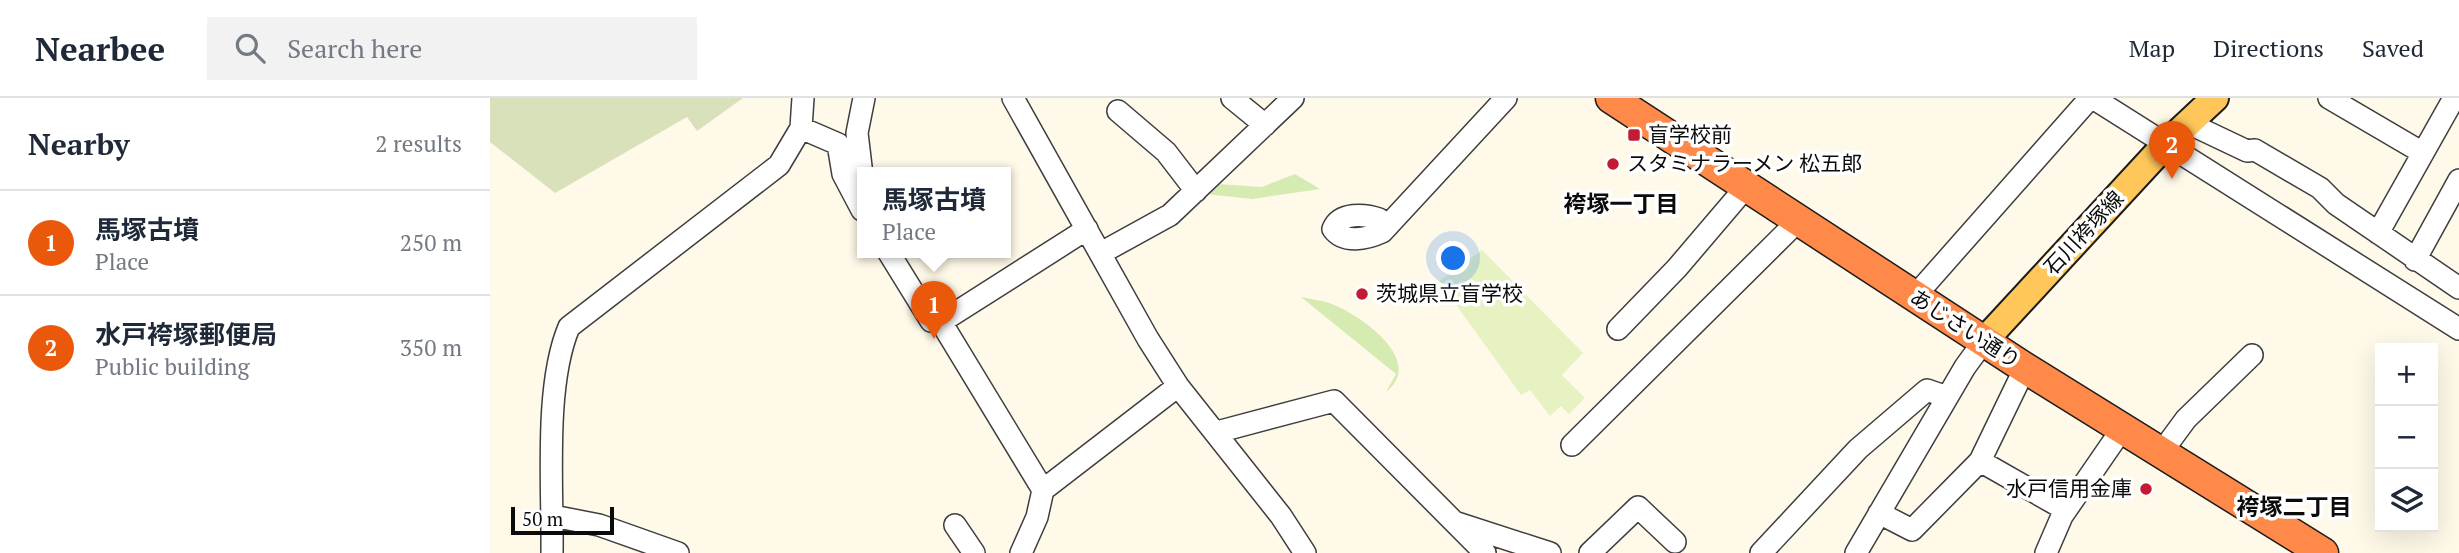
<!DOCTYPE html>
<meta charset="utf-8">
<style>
:root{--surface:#fff;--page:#f2f2f3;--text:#1f2937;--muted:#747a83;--line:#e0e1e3;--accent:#ea580c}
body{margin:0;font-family:"PT Serif","Noto Sans JP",serif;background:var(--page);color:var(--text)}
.controls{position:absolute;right:21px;bottom:21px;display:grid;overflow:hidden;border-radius:0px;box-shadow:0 7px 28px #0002}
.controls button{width:63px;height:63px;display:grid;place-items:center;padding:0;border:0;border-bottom:2px solid var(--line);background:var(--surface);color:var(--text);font:35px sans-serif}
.scale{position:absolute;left:21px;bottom:18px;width:103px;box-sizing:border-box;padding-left:7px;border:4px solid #0b0b0b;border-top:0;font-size:19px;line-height:24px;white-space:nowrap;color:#0b0b0b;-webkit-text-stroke:5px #fff;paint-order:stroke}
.you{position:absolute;left:964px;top:161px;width:24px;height:24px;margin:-18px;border:5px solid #fff;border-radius:50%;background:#1a73e8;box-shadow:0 0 0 10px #1a73e833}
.badge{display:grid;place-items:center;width:46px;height:46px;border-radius:50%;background:var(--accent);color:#fff;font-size:23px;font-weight:700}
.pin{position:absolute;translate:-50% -58px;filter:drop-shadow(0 2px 4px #0008)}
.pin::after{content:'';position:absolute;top:37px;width:24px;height:21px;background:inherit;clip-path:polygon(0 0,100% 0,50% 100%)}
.popup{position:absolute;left:367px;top:69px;width:154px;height:91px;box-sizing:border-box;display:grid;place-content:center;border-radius:0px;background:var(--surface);filter:drop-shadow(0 2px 5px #0005);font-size:23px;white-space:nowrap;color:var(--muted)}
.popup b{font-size:26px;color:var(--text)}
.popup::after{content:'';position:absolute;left:50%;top:100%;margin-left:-14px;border:14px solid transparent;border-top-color:var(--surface)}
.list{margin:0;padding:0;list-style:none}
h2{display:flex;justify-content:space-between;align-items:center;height:91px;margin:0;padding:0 28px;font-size:30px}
h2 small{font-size:23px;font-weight:400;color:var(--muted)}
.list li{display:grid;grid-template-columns:46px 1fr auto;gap:21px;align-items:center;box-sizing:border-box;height:105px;padding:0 28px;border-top:2px solid var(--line)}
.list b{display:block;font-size:26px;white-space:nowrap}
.list p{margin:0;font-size:23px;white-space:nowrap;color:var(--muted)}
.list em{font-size:23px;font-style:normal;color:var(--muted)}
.icon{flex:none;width:38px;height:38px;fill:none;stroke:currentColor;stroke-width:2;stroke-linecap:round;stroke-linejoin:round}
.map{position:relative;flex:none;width:1969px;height:455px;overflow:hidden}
header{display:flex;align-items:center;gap:42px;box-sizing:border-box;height:98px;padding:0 35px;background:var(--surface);border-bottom:2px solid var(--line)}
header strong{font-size:33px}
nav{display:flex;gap:38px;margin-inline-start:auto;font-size:24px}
.search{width:490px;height:63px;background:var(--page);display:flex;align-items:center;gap:18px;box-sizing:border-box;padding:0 24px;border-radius:0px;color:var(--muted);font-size:26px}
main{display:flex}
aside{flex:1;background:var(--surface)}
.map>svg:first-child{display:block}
</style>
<header>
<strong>Nearbee</strong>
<div class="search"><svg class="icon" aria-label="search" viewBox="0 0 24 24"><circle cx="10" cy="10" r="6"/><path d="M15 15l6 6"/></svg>Search here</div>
<nav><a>Map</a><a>Directions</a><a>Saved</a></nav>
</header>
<main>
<aside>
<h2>Nearby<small>2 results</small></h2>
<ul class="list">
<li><span class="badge">1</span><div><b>馬塚古墳</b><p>Place</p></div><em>250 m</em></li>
<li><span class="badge">2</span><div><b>水戸袴塚郵便局</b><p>Public building</p></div><em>350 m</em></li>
</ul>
</aside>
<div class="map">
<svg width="1969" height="455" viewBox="0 0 1969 455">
<rect width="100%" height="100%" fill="#fff9e9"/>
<path fill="#d5ebb1" d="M805 76 830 91 762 101 716 96 728 86 772 89Z
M811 199C820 201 830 202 839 205 868 215 937 262 896 294L906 276Z"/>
<path fill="#d9e1ba" d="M0 0H253L207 33 197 19 65 95 0 44Z"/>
<path fill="#e7f2c3" d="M992 152 1093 255 1072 277 1095 300 1079 316 1071 308 1060 318 1040 292 1031 297 949 183Z"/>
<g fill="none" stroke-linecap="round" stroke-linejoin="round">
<g stroke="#3e3e3e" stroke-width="24">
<path id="minor" d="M523 0 658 241 688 288 791 418 815 455
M742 0 775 27
M1603 0 1969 231
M1839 0 1933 55
M628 13 676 54 706 93
M1698 25 1757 53 1765 52 1830 90 1846 106 1969 190
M311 30 348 46 353 76 372 112
M372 77 367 35 374 0
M894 131 889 121C875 116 850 114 843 131 854 146 877 141 892 134L1016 0
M1888 135 1964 0
M399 155 441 223 451 224 553 392 688 288
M611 155 680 117 803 0
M1925 162 1969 82
M1425 198 1600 0
M444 211 451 224 597 131
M1128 231 1187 170 1256 89
M727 334 844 303 995 455
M1082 347 1308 123
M1671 355 1696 321 1762 257
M1490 363 1576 412
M1389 415 1422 432 1490 363 1535 270
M63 418 109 427 188 455
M967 425 1060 455
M465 427 484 455
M62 455C63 389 54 288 79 229L289 67 311 30 313 0
M531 455 547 419 553 392
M1100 455 1148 409 1185 444
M1271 455 1368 351 1437 292 1457 299
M1366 455 1475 269 1494 243
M1556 455 1572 418 1632 331"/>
</g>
<g stroke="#1c1c1c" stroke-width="30">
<path id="major" d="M1494 243 1676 46 1725 0"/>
</g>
<g stroke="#1c1c1c" stroke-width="33">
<path id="highway" d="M1121 0 1535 270 1833 455"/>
</g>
<use href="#minor" stroke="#fff" stroke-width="21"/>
<use href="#major" stroke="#ffc659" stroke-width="26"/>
<use href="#highway" stroke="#fe8949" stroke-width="30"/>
</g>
<g fill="#c31b34" stroke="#fff" stroke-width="2.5">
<rect x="1137" y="30" width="14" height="14" rx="3.5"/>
<circle cx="1123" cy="66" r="7"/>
<circle cx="872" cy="196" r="7"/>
<circle cx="1656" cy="391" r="7"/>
</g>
<g text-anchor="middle" stroke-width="7" stroke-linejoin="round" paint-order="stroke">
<g font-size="21" fill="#0b0b0b" stroke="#fff" text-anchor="start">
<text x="1158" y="44">盲学校前</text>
<text x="1137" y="73">スタミナラーメン 松五郎</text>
<text x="886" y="203">茨城県立盲学校</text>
<text x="1642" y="398" text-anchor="end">水戸信用金庫</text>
</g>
<g font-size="21" fill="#0b0b0b" stroke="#fff">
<text transform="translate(1594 135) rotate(-47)" y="7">石川袴塚線</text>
<text transform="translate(1475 231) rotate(33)" y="7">あじさい通り</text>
</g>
<g font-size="23" font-weight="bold" fill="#0b0b0b" stroke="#fff">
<text x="1131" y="114">袴塚一丁目</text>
<text x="1804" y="417">袴塚二丁目</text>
</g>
</g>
</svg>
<div class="controls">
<button>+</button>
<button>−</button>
<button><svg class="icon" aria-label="layers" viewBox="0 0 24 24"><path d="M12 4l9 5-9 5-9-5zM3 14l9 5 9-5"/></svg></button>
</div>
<div class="scale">50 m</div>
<div class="you"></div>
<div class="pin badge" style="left:444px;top:241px">1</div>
<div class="popup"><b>馬塚古墳</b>Place</div>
<div class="pin badge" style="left:1682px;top:81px">2</div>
</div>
</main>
